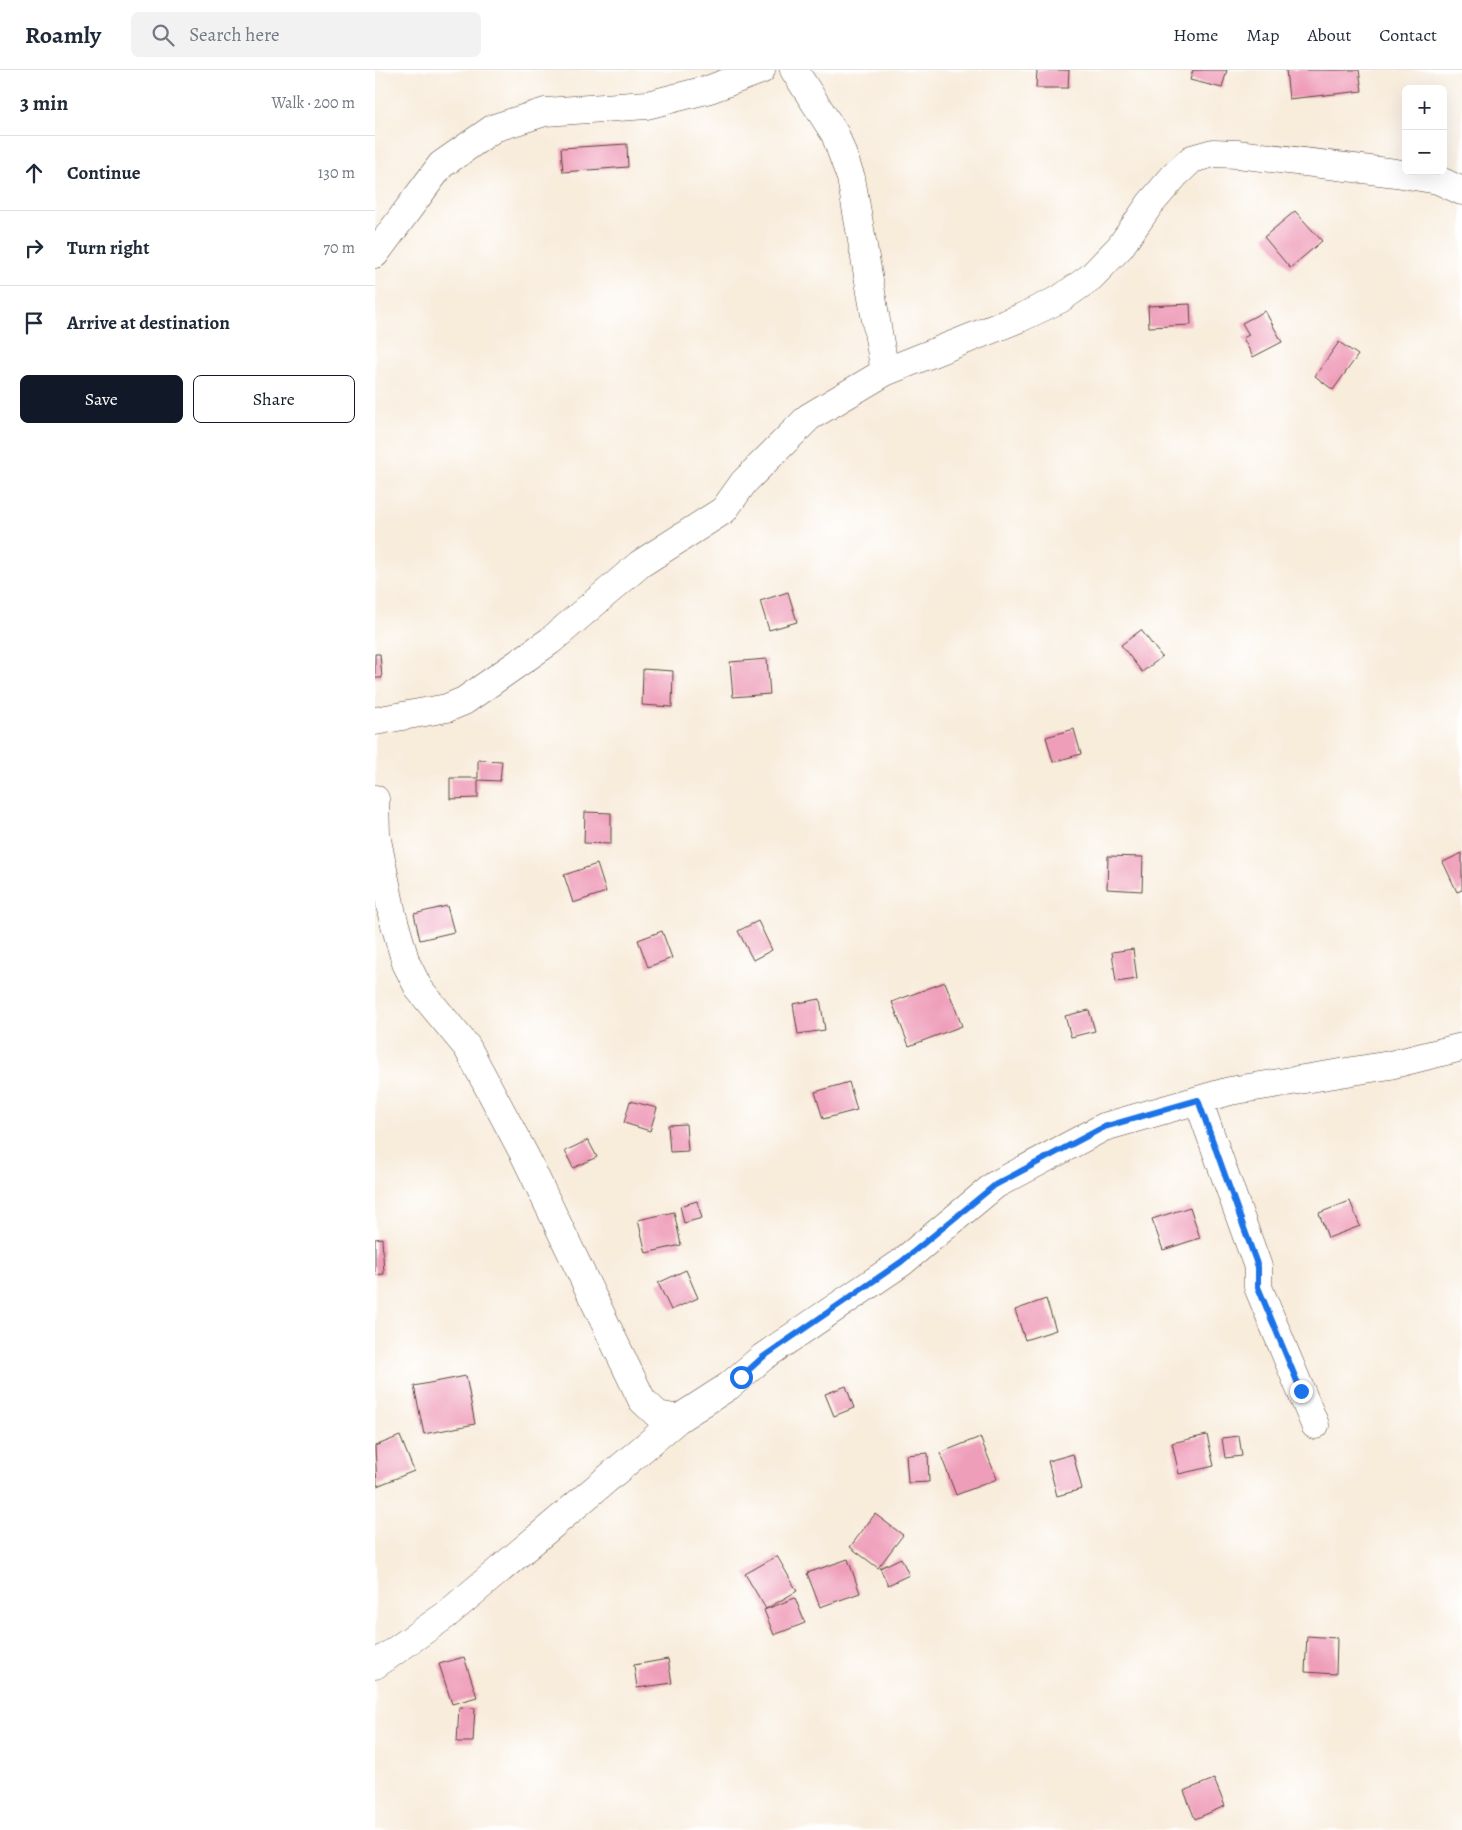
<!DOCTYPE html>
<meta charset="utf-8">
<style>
:root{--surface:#fff;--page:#f2f2f3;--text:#1f2937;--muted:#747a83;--line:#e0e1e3;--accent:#111827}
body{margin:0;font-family:Alegreya,serif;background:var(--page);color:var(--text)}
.controls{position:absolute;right:15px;top:15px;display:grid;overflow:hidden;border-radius:8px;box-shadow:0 5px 20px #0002}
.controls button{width:45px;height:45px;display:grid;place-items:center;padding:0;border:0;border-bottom:1px solid var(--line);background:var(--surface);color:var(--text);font:25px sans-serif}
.stop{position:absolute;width:15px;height:15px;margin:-11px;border:4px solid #1a73e8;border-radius:50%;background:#fff}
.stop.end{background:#1a73e8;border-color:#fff;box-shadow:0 1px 5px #0008}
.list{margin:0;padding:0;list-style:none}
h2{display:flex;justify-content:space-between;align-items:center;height:65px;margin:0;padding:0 20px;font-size:21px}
h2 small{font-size:16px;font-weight:400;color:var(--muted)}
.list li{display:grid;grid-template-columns:32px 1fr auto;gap:15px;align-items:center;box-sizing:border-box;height:75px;padding:0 20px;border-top:1px solid var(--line)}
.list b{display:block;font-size:19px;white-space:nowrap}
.list em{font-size:16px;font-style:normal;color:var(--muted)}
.actions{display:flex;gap:10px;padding:15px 20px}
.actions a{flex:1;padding:11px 0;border:1px solid var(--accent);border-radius:8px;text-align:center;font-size:18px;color:var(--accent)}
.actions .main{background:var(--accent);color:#fff}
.icon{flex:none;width:28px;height:28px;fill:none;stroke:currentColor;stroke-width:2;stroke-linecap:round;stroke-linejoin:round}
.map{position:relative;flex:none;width:1087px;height:1760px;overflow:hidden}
header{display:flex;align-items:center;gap:30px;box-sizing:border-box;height:70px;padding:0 25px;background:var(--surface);border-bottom:1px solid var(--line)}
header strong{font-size:24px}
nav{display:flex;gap:28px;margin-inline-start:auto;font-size:18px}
.search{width:350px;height:45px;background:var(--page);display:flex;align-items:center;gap:12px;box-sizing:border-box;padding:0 18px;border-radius:8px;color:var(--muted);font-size:19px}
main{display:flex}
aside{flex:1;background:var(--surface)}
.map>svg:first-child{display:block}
</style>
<header>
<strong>Roamly</strong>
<div class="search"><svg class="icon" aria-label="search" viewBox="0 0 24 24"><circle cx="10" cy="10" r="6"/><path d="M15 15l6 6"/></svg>Search here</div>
<nav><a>Home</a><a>Map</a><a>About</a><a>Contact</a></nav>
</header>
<main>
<aside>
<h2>3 min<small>Walk · 200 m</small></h2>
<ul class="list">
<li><svg class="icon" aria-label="ahead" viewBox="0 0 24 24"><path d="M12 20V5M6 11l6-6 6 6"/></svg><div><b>Continue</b></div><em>130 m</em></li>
<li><svg class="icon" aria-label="right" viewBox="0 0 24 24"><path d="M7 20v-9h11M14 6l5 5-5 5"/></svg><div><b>Turn right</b></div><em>70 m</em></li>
<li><svg class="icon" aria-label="arrive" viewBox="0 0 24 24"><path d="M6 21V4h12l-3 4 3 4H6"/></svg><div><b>Arrive at destination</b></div></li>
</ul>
<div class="actions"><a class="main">Save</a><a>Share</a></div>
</aside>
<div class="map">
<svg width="1087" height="1760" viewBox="0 0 1087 1760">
<rect width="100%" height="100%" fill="#fff"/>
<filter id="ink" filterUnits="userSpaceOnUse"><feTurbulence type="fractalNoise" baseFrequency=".02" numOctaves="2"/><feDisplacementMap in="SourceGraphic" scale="10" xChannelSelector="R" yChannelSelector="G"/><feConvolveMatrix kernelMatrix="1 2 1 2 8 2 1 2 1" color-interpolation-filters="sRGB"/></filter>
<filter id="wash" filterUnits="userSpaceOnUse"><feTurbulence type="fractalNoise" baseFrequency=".0096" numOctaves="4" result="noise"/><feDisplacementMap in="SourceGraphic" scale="20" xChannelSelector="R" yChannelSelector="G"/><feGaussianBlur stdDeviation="1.12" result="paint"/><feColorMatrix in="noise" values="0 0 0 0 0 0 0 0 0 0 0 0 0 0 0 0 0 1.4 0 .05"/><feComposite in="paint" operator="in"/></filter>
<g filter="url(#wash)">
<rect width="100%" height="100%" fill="#f8ecdb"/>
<g id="blocks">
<path fill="#ef9eba" d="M662 0H694L693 18H661Z
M818 0H852L847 18 815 10Z
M911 0H984L987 21 914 29Z
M252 74 253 97 188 102 186 78Z
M920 141 947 171 915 198 889 167Z
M815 234 816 255 774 257 773 236Z
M890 241 907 272 878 287 868 268 874 265 867 253Z
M964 272 983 285 958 320 940 306Z
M413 522 422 552 394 560 385 531Z
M766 560 787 587 767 602 746 575Z
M0 584H5L7 608H0Z
M392 589 395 624 358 627 355 592Z
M268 599 298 601 297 637 267 635Z
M699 659 706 684 678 692 671 667Z
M103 690 127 691 125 711 103 710V728L75 729V708H103Z
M210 742 236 743V774L209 773Z
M1087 783V820L1082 822 1068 792Z
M733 786 768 787 767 821 732 819Z
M222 794 231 822 198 833 189 805Z
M72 836 79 862 45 870 39 844Z
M383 851 397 880 378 890 363 861Z
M287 861 297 888 273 897 263 870Z
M758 879 762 909 741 912 737 882Z
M570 912 587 956 534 976 517 932Z
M445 929 450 960 423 964 418 934Z
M714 940 720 961 696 967 690 946Z
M474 1012 482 1040 448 1049 440 1022Z
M255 1031 282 1038 275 1061 249 1053Z
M311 1054 313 1081 295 1082 293 1055Z
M213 1070 222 1087 198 1098 190 1081Z
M322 1131 327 1148 309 1153 305 1136Z
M975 1131 985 1156 953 1168 944 1143Z
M815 1137 825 1168 788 1180 777 1149Z
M299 1142 306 1175 271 1183 263 1150Z
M7 1168 9 1204 0 1205V1169Z
M311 1200 323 1228 296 1240 283 1213Z
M671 1229 681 1260 650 1270 640 1240Z
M91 1306 100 1354 49 1364 39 1316Z
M471 1316 479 1338 459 1346 450 1324Z
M832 1365 839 1396 804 1404 797 1373Z
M25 1366 39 1401 2 1416 0 1376Z
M864 1366 867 1386 850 1388 847 1368Z
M605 1367 622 1409 581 1425 565 1383Z
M553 1383 554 1412 533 1413 531 1385Z
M698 1384 707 1419 682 1426 673 1391Z
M500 1444 528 1465 503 1498 475 1477Z
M402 1486 422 1521 391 1539 370 1504Z
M526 1488 534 1505 513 1515 505 1498Z
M473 1489 485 1523 445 1537 432 1503Z
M420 1528 430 1553 399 1565 389 1540Z
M932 1566 962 1568 961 1604 930 1602Z
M89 1587 102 1627 77 1634 64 1594Z
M293 1589 297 1613 262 1618 259 1595Z
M84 1637 100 1638 98 1672H82Z
M839 1709 850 1736 820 1749 809 1721Z"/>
</g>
</g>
<g filter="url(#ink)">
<use href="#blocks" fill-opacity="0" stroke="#57473a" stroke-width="1"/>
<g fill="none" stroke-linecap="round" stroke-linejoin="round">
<g stroke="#57473a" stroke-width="29">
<path id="minor" d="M419 0 460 64 476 108 510 302
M0 184 66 95 119 58 170 42 272 35 335 19 386 0
M0 651 72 638 89 631 175 571 265 494 349 440 369 412 434 347 510 302 645 248 685 229 716 207 745 177 775 134 800 105 817 89 838 83 862 84 1021 103 1063 110 1087 121
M0 729 1 765 17 844 31 893 44 919 92 977 150 1086 267 1330 283 1345 303 1349 354 1316 388 1287 526 1193 620 1115 729 1057 855 1021 1015 995 1087 977
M823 1030 883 1197V1217L940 1355
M0 1595 71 1545 303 1349"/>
</g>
<use href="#minor" stroke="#fff" stroke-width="28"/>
</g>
</g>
<g fill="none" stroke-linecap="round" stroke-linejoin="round" filter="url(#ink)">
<path stroke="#1a73e8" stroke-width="6" d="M366 1307 388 1287 526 1192 620 1115 729 1057 823 1030 883 1197V1217L926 1321"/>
</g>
</svg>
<div class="controls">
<button>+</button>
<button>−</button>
</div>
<div class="stop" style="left:366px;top:1307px"></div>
<div class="stop end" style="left:926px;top:1321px"></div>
</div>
</main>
